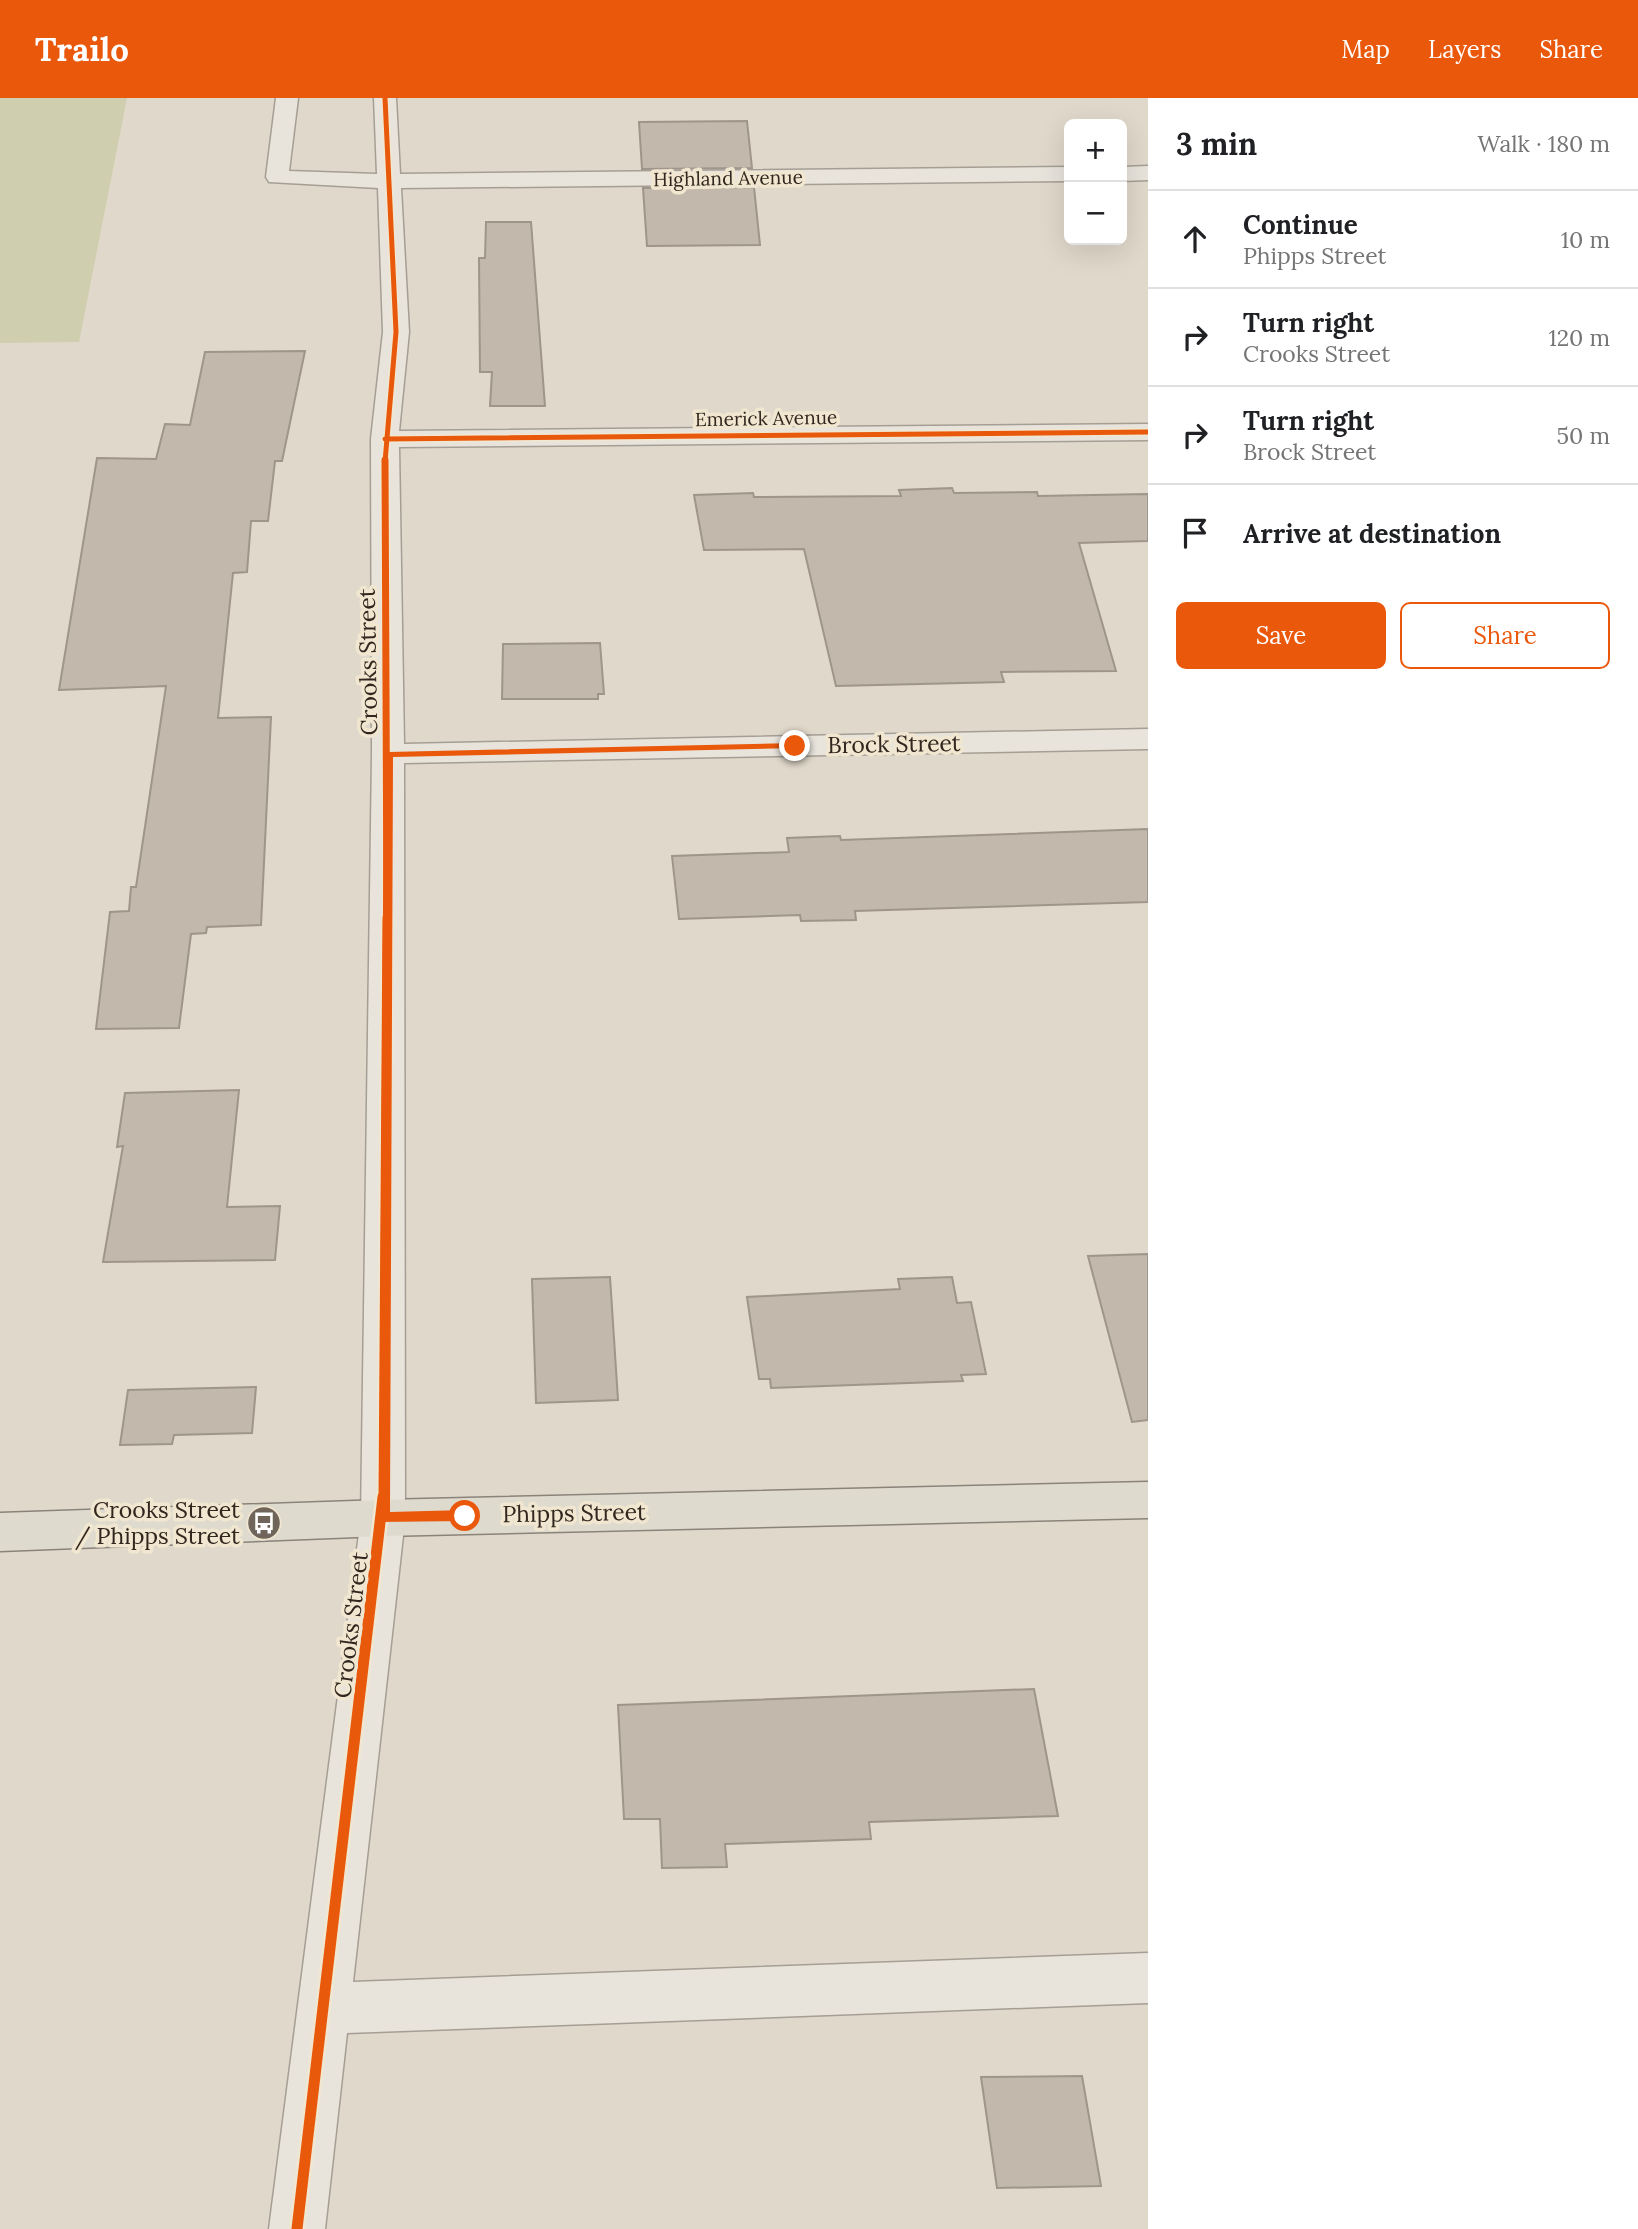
<!DOCTYPE html>
<meta charset="utf-8">
<style>
:root{--surface:#fff;--page:#f2f2f2;--text:#202124;--muted:#757577;--line:#e0e0e0;--accent:#ea580c}
body{margin:0;font-family:Lora,serif;background:var(--page);color:var(--text)}
.controls{position:absolute;right:21px;top:21px;display:grid;overflow:hidden;border-radius:10px;box-shadow:0 7px 28px #0002}
.controls button{width:63px;height:63px;display:grid;place-items:center;padding:0;border:0;border-bottom:2px solid var(--line);background:var(--surface);color:var(--text);font:35px sans-serif}
.stop{position:absolute;width:21px;height:21px;margin:-16px;border:5px solid #ea580c;border-radius:50%;background:#fff}
.stop.end{background:#ea580c;border-color:#fff;box-shadow:0 2px 7px #0008}
.list{margin:0;padding:0;list-style:none}
h2{display:flex;justify-content:space-between;align-items:center;height:91px;margin:0;padding:0 28px;font-size:30px}
h2 small{font-size:23px;font-weight:400;color:var(--muted)}
.list li{display:grid;grid-template-columns:46px 1fr auto;gap:21px;align-items:center;box-sizing:border-box;height:98px;padding:0 28px;border-top:2px solid var(--line)}
.list b{display:block;font-size:26px;white-space:nowrap}
.list p{margin:0;font-size:23px;white-space:nowrap;color:var(--muted)}
.list em{font-size:23px;font-style:normal;color:var(--muted)}
.actions{display:flex;gap:14px;padding:21px 28px}
.actions a{flex:1;padding:16px 0;border:2px solid var(--accent);border-radius:10px;text-align:center;font-size:24px;color:var(--accent)}
.actions .main{background:var(--accent);color:#fff}
.icon{flex:none;width:38px;height:38px;fill:none;stroke:currentColor;stroke-width:2;stroke-linecap:round;stroke-linejoin:round}
.map{position:relative;flex:none;width:1148px;height:2131px;overflow:hidden}
header{display:flex;align-items:center;gap:42px;box-sizing:border-box;height:98px;padding:0 35px;background:var(--accent);color:#fff}
header strong{font-size:33px}
nav{display:flex;gap:38px;margin-inline-start:auto;font-size:24px}
main{display:flex}
aside{flex:1;background:var(--surface)}
.map>svg:first-child{display:block}
</style>
<header>
<strong>Trailo</strong>
<nav><a>Map</a><a>Layers</a><a>Share</a></nav>
</header>
<main>
<div class="map">
<svg width="1148" height="2131" viewBox="0 0 1148 2131">
<rect width="100%" height="100%" fill="#e0d8ca"/>
<path fill="#cfceae" d="M0 0H127L79 244 0 245Z"/>
<path fill="#c3b8ac" stroke="#9f958b" stroke-width="2" d="M747 23 752 70 642 71 639 24Z
M754 89 760 147 647 148 643 90Z
M486 124H531L545 308H490L492 274H480L479 160H485Z
M305 253 282 363H275L268 423H251L247 474 233 475 218 620 271 619 261 827 207 829 206 835 191 836 179 930 96 931 110 814 129 813 131 789H136L166 588 59 592 97 360 156 361 165 326 190 327 205 254Z
M952 390 954 395 1037 394 1038 398 1148 396V443L1079 445 1116 573 1001 574 1004 584 836 588 804 451 704 452 694 397 753 395 754 399 901 398 899 392Z
M600 545 604 596H598V601H502L503 546Z
M1148 731V804L855 813 856 822 801 823 800 817 679 821 672 758 789 754 787 740 840 738 841 742Z
M239 992 227 1109 280 1108 275 1162 103 1164 123 1048 117 1049 125 995Z
M1148 1156V1322L1132 1324 1088 1158Z
M610 1179 618 1302 536 1305 532 1181Z
M952 1179 957 1205 971 1204 986 1276 961 1277 963 1283 771 1290 770 1281H759L747 1199 900 1191 898 1181Z
M256 1289 252 1335 174 1337 172 1346 120 1347 128 1292Z
M1034 1591 1058 1718 869 1724 871 1741 725 1746 727 1769 662 1770 660 1721H624L618 1607Z
M1082 1978 1101 2088 997 2090 981 1979Z"/>
<g fill="none" stroke-linecap="round" stroke-linejoin="round">
<g stroke="#a59e94" stroke-width="3">
<path id="minor" d="M276 0H298L289 73 377 76 374 0H396L400 76 1069 69V83L401 90 409 234 399 333 1148 326V342L399 349 404 646 1148 631V651L404 665 405 1420 353 1884 1148 1855V1905L347 1935 325 2131H269L361 1420 372 656 371 341 383 234 378 90 269 84 266 79Z
M1148 68V82L1122 83V69Z"/>
</g>
<g stroke="#8a837a" stroke-width="3">
<path id="major" d="M1148 1384V1420L383 1438 0 1453V1415L383 1402Z"/>
</g>
<use href="#minor" fill="#e8e4dc" fill-rule="evenodd"/>
<use href="#major" fill="#dfdace" fill-rule="evenodd"/>
<g stroke="#f1e7d1" stroke-width="8">
<path id="cycleway-far3" d="M385 0 396 234 385 364
M385 341 1148 334"/>
</g>
<g stroke="#f1e7d1" stroke-width="10">
<path id="cycleway-far2" d="M385 362 387 822"/>
</g>
<g stroke="#f1e7d1" stroke-width="13">
<path id="cycleway-far1" d="M383 1401 387 820"/>
</g>
<g stroke="#f1e7d1" stroke-width="16">
<path id="cycleway" d="M297 2131 383 1399"/>
</g>
<use href="#cycleway-far3" stroke="#e8590c" stroke-width="5"/>
<use href="#cycleway-far2" stroke="#e8590c" stroke-width="7"/>
<use href="#cycleway-far1" stroke="#e8590c" stroke-width="9"/>
<use href="#cycleway" stroke="#e8590c" stroke-width="11"/>
</g>
<path fill="#ea580c" d="M795 645 799 650 393 659 390 1414 465 1412 472 1418 465 1423 379 1424 384 656 388 654Z"/>
<defs>
<g id="bus-disc" transform="scale(1.75)"><circle r="9.5" fill="#6f655a" stroke="#f1e7d1"/><path d="M-5-6H5V4H4V6H2V4H-2V6H-4V4H-5ZM-3.5-4V0h7V-4ZM-3.5 1.2v1.5H-2V1.2ZM2 1.2v1.5H3.5V1.2Z" fill="#fff"/></g>
</defs>
<g fill-rule="evenodd">
<use href="#bus-disc" x="264" y="1425"/>
</g>
<g text-anchor="middle" stroke-width="7" stroke-linejoin="round" paint-order="stroke">
<g font-size="19" fill="#32271e" stroke="#f1e7d1">
<text transform="translate(728 80) rotate(-1)" y="7">Highland Avenue</text>
<text transform="translate(766 320) rotate(-1)" y="7">Emerick Avenue</text>
</g>
<g font-size="23" fill="#32271e" stroke="#f1e7d1">
<text transform="translate(368 564) rotate(-91)" y="8">Crooks Street</text>
<text transform="translate(894 646) rotate(-1)" y="8">Brock Street</text>
<text transform="translate(574 1415) rotate(-1)" y="8">Phipps Street</text>
<text transform="translate(351 1527) rotate(-83)" y="8">Crooks Street</text>
</g>
<g font-size="23" fill="#32271e" stroke="#f1e7d1" text-anchor="end">
<text x="240" y="1420">Crooks Street<tspan x="240" dy="26">/ Phipps Street</tspan></text>
</g>
</g>
</svg>
<div class="controls">
<button>+</button>
<button>−</button>
</div>
<div class="stop" style="left:465px;top:1418px"></div>
<div class="stop end" style="left:795px;top:648px"></div>
</div>
<aside>
<h2>3 min<small>Walk · 180 m</small></h2>
<ul class="list">
<li><svg class="icon" aria-label="ahead" viewBox="0 0 24 24"><path d="M12 20V5M6 11l6-6 6 6"/></svg><div><b>Continue</b><p>Phipps Street</p></div><em>10 m</em></li>
<li><svg class="icon" aria-label="right" viewBox="0 0 24 24"><path d="M7 20v-9h11M14 6l5 5-5 5"/></svg><div><b>Turn right</b><p>Crooks Street</p></div><em>120 m</em></li>
<li><svg class="icon" aria-label="right" viewBox="0 0 24 24"><path d="M7 20v-9h11M14 6l5 5-5 5"/></svg><div><b>Turn right</b><p>Brock Street</p></div><em>50 m</em></li>
<li><svg class="icon" aria-label="arrive" viewBox="0 0 24 24"><path d="M6 21V4h12l-3 4 3 4H6"/></svg><div><b>Arrive at destination</b></div></li>
</ul>
<div class="actions"><a class="main">Save</a><a>Share</a></div>
</aside>
</main>
